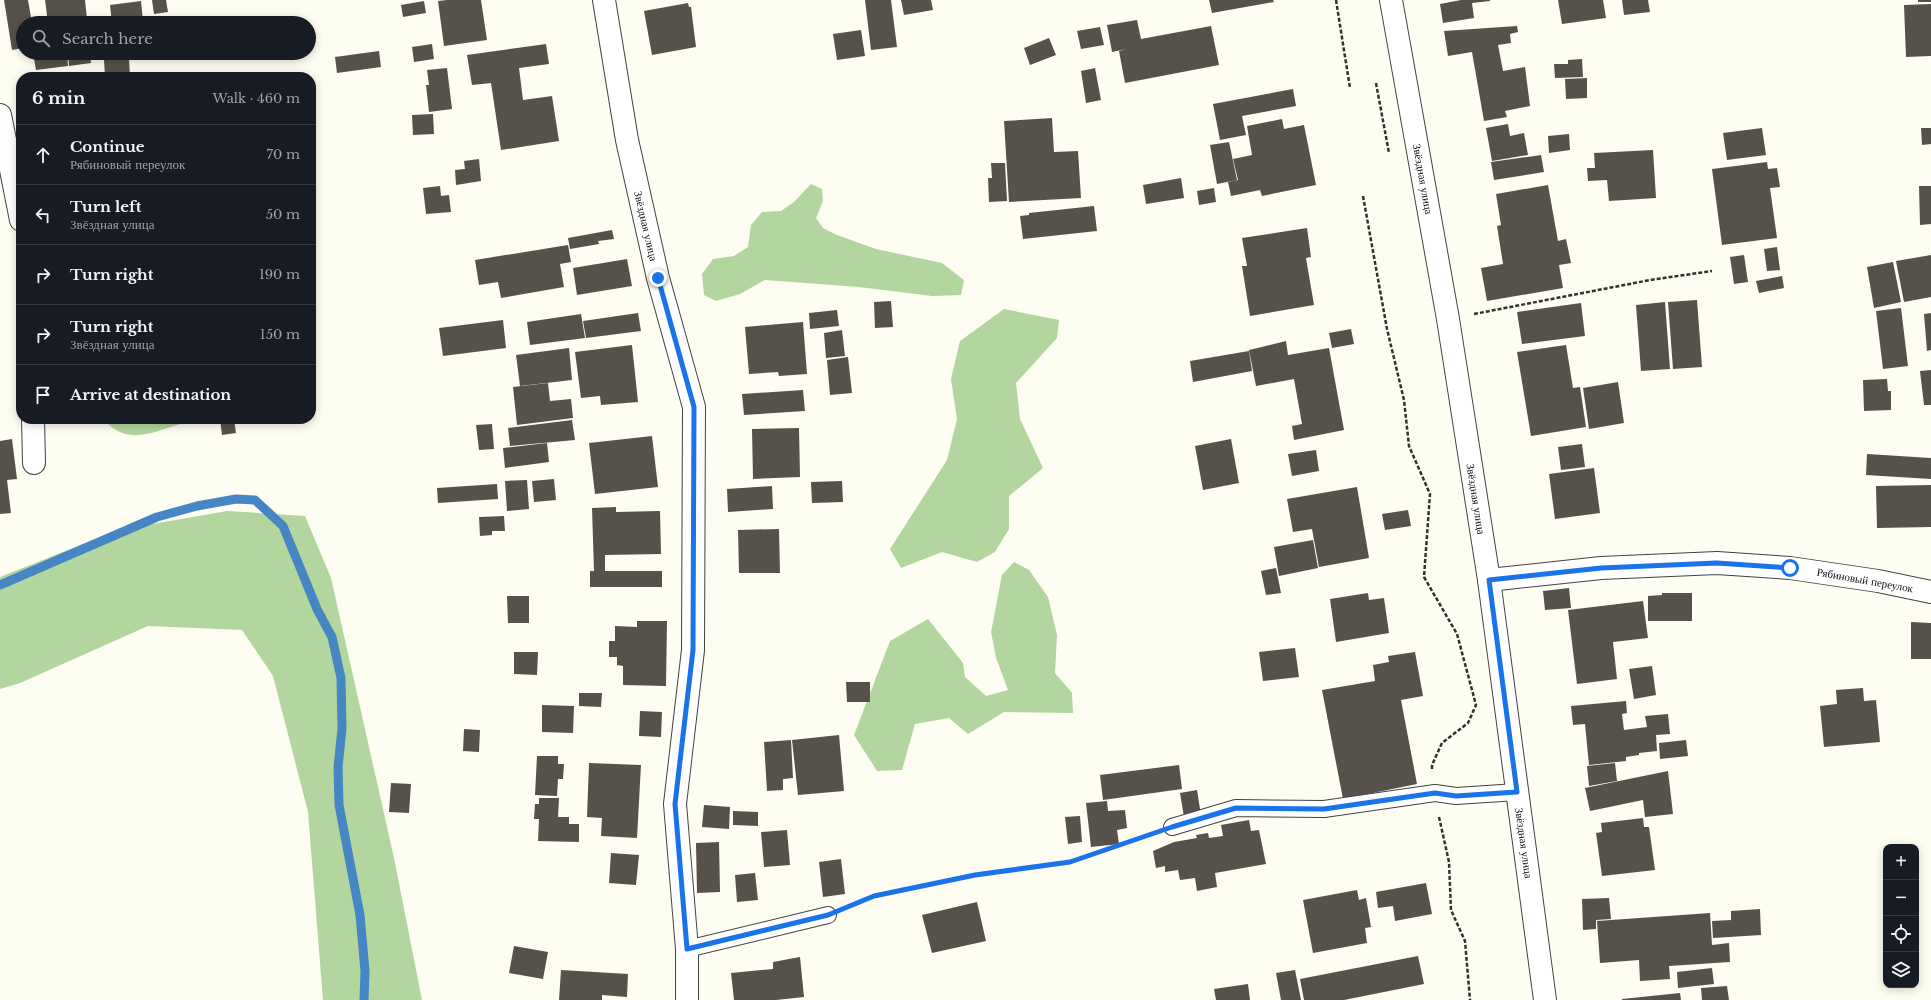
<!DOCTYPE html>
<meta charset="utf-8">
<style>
:root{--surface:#171b24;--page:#20242c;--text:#f1f3f6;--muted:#9ea1a6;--line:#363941}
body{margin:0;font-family:"Libre Baskerville",serif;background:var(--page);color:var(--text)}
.controls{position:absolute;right:12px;bottom:12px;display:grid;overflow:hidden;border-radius:8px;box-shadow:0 2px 10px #0003}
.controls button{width:36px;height:36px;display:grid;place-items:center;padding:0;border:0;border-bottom:1px solid var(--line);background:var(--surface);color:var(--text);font:20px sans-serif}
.stop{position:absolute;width:12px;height:12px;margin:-9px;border:3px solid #1a73e8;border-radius:50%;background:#fff}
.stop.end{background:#1a73e8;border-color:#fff;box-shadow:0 1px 4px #0008}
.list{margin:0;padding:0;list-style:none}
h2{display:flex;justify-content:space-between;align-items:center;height:52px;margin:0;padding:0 16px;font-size:17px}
h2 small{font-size:13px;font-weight:400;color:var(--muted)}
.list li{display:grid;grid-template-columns:26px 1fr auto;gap:12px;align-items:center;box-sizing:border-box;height:60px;padding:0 16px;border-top:1px solid var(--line)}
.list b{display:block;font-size:15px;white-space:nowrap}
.list p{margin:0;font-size:13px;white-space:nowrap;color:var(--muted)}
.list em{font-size:13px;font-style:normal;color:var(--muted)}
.icon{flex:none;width:22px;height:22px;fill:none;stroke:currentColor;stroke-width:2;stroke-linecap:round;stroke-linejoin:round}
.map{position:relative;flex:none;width:1931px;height:1000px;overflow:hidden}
.search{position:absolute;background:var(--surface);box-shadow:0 2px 10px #0003;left:16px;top:16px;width:300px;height:44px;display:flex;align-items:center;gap:10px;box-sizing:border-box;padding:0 14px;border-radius:22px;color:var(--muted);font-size:15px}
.panel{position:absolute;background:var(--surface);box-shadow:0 2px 10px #0003;left:16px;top:72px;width:300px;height:352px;border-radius:16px}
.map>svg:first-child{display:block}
</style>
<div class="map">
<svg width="1931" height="1000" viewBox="0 0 1931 1000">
<rect width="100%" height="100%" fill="#fefdf2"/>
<path fill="#b2d69e" d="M811 184 822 189 823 201 816 218 823 228 837 235 876 249 942 263 964 280 961 295 932 296 859 287 765 280 740 294 716 301 704 295 702 274 713 259 734 256 748 247 751 225 762 212 781 211 794 202Z
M1004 309 1059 320 1057 338 1016 383 1020 419 1043 468 1009 496V529L995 552 977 562 942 552 901 568 890 549 947 460 957 419 951 379 960 341Z
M105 419H207C201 420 194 420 188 422 164 427 136 445 113 428 109 425 106 423 105 419Z
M227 511 305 516 331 578 394 858 422 1000H323L308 812 273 676 242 630 148 626 20 683 0 689V577L118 530Z
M1014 562 1029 570 1048 597 1057 635 1055 673 1072 693 1073 713 1004 712 968 734 949 718 915 724 902 770 877 771 854 735 890 641 928 619 963 663 965 677 986 696 1008 690 996 658 991 632 1002 575Z"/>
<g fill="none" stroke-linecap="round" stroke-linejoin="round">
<path stroke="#4686c4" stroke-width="9" d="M0 585 157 517 197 506 236 499 255 500 283 526 317 609 332 637 341 678 342 729 338 767 339 805 360 915 365 971 364 1000"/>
</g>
<path fill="#57514c" d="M4 0H28L32 23H23V48L12 50Z
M45 0H85L87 19 85 20 86 23H71L70 21 48 23Z
M152 0H166L168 12 154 14Z
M447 0H481L487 40 444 46 438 1Z
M865 0H891L897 47 871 50Z
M901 0H931L933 10 904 15Z
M1209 0H1273L1274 2 1212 13Z
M1461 0H1490V1L1472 3 1474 18 1443 23 1440 4Z
M1558 0H1603L1606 18 1562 24Z
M1622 0H1648L1650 12 1624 15Z
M1918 0H1931V2H1918Z
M141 1 143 21 112 23 110 5Z
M424 1 426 13 403 17 401 5Z
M688 3 689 7H691L696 47 652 55 644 11Z
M1931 4V56L1906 57 1904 5Z
M1137 20 1141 39 1211 26 1219 65 1125 83 1119 51 1127 49 1112 52 1107 25Z
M1517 26 1518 32 1510 34 1511 43 1498 45 1503 71 1525 67 1530 106 1505 111 1507 117 1484 121 1472 52 1448 56 1444 31Z
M1100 27 1104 45 1081 49 1077 31Z
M861 30 865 56 837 60 833 34Z
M1049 38 1056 55 1030 65 1024 48Z
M432 44 434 59 414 62 412 47Z
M546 44 549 64 519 68 523 100 552 96 559 141 501 150 491 83 472 85 467 55Z
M379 51 381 67 337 73 335 57Z
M33 53H67L68 66 36 70Z
M68 53H90L91 63 69 66Z
M129 58 130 77H105L104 60Z
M1582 59 1583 77 1555 78 1554 64H1568V60Z
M447 68 452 109 429 112 426 85H429L427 70Z
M1095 68 1101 100 1086 103 1081 71Z
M1587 78V98L1566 99 1565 79Z
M1293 89 1296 106 1242 116 1246 135 1220 140 1213 104Z
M433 114 434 134 413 135 412 115Z
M1052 118 1054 152 1078 151 1081 198 1009 202 1004 121Z
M1282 119 1284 129 1304 125 1316 185 1262 196 1260 190 1231 196 1228 182 1238 180 1233 159 1252 155 1247 126Z
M1508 124 1510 136 1524 133 1528 155 1492 161 1486 128Z
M1762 128 1766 155 1727 160 1723 133Z
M1921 128H1931V144L1922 145Z
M1569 134 1570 150 1549 153 1548 136Z
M1229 142 1237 180 1217 184 1210 145Z
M1653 150 1656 198 1609 201 1607 180 1588 181 1587 168H1595L1594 153Z
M1541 155 1544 172 1494 180 1491 162Z
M479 159 481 181 456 185 455 170 465 169 464 161Z
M1767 162 1768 169 1777 168 1780 187 1770 188 1777 238 1722 245 1712 169Z
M991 163H1005L1007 201 989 202 988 178H992Z
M1181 178 1184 198 1146 204 1143 185Z
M1548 185 1558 241 1566 239 1571 263 1559 265 1563 288 1487 301 1481 268 1503 264 1497 226 1501 225 1496 194Z
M440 186 441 196 449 195 451 212 426 214 423 188Z
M1919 186H1931V224L1920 225Z
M1214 188 1216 202 1199 205 1197 191Z
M1094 206 1097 231 1023 239 1020 216 1029 215V213Z
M1307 228 1311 257 1306 258 1314 305 1250 316 1242 266H1247L1242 238Z
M612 230 614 239 598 241 599 244 570 249 568 238Z
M568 245 571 262 560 264 564 287 501 298 498 282 479 285 475 260Z
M1777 247 1780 270 1767 271 1764 249Z
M1744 255 1748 282 1734 284 1730 257Z
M1931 255V297L1904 302 1896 261Z
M627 259 632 286 577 295 573 268Z
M1893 262 1901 302 1874 308 1867 267Z
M1782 276 1784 288 1759 293 1756 281Z
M1697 300 1702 367 1673 369 1668 302Z
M891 301 893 327 875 328 874 302Z
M1665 302 1670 369 1641 371 1636 305Z
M1581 303 1585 336 1522 344 1517 312Z
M1901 308 1908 366 1883 369 1876 311Z
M837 310 839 326 810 329 809 313Z
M638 313 641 331 586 338 583 321Z
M1931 313V350L1927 351 1924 314Z
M581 314 585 338 530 345 527 322Z
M503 320 506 348 443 356 439 328Z
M803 322 807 374 779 376 778 372 749 374 745 327Z
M1351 329 1354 344 1332 348 1329 333Z
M842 330 845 356 826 358 824 333Z
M1286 341 1288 355 1329 348 1344 430 1294 440 1292 426 1302 424 1294 379 1256 386 1249 350Z
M632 345 638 402 601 405 600 396 581 398 575 352Z
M1566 345 1573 388 1580 387 1586 427 1531 436 1517 352Z
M569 348 572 380 520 386 516 355Z
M1249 351 1252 371 1193 382 1190 361Z
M848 357 852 393 830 395 827 360Z
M1931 370V405H1924L1920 371Z
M1887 379 1888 391H1891V410L1864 411 1863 380Z
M1618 382 1624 423 1589 429 1583 388Z
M548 383 550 401 571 399 573 418 517 425 513 387Z
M803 390 805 411 744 415 742 394Z
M220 419H234L236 433 222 435Z
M572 420 575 440 510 446 508 428Z
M492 424 494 449 479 450 476 425Z
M799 428 800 477 753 479 752 429Z
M652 436 658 487 595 494 589 443Z
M12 439 17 479 7 480 11 513 0 514V441Z
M1231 439 1239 483 1203 490 1195 446Z
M547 443 549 462 505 468 503 448Z
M1582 444 1585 467 1561 470 1558 447Z
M1316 450 1319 471 1292 476 1288 454Z
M1867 454 1931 458V479L1866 475Z
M1594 468 1600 513 1555 519 1549 474Z
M554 479 556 500 534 502 532 481Z
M527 480 529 509 507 511 505 481Z
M842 481 843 502 812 503 811 482Z
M497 484 498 499 438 503 437 488Z
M1931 485V527L1877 528 1876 486Z
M772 486 773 509 728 512 727 489Z
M1357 487 1369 558 1319 567 1312 529 1293 532 1287 499Z
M616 507V512L660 511 661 554 605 555V571H662V587H590V571H594L592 508Z
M1408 510 1411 526 1385 530 1382 514Z
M504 516 505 531H492V535L480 536 479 517Z
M779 529 780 573H739L738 530Z
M1313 540 1318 568 1279 576 1274 547Z
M1276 568 1281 593 1266 595 1261 571Z
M1569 588 1571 608 1545 610 1543 591Z
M1368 593 1369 600 1384 598 1389 633 1336 642 1330 599Z
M1662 593H1692V621H1648V596L1662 595Z
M507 596H529V623H508Z
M1643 601 1648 638 1613 642 1617 679 1577 684 1568 610Z
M637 621H667L666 686 623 685V666L617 665V657H609V641H615V626L637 627Z
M1911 622 1931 623V659H1911Z
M1295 648 1299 677 1263 681 1259 652Z
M514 652H538L537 675 514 674Z
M1415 652 1423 696 1401 700 1417 784 1343 799 1322 690 1375 681 1373 665 1389 662 1388 656Z
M1652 666 1656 695 1634 699 1629 669Z
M846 682H870V702H847Z
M1863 688 1864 701 1876 700 1880 742 1824 747 1820 706 1837 704 1836 690Z
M579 693H602L601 707 579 706Z
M1626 701 1627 713 1622 714 1624 730 1647 727 1645 716 1668 714 1670 734 1656 735 1657 751 1639 753V755L1626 757V761L1589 765 1585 724 1573 725 1571 706Z
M542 705 574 706 573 733 542 732Z
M640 711 662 712 661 737 639 736Z
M464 729 480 730 479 752 463 751Z
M839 735 844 791 798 795 792 740Z
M791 740 793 778 783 779V790L767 791 764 742Z
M1686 740 1688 756 1660 759 1659 743Z
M537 756H558V764H564L563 779H558L557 796 535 795Z
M589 763 641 765 637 838 601 836 602 818 587 817Z
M1615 763 1617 781 1589 786 1587 766Z
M1179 765 1182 789 1103 800 1100 775Z
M1668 771 1673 814 1645 817 1643 800 1590 811 1585 788Z
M391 783 411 784 409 813 389 812Z
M1197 790 1201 815 1184 817 1180 793Z
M539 798H559L558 817H569V824H579V842L538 841 539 819H534L535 804H539Z
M1107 801 1108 811 1125 810 1127 828 1117 830 1119 844 1091 847 1086 803Z
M704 805 730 807 729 829 702 827Z
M733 811 758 812V826L733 825Z
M1080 816 1082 842 1068 844 1065 817Z
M1643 818 1644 827H1649L1655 870 1602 876 1596 833 1602 832 1601 823Z
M1249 820 1251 831 1259 830 1266 864 1215 873 1217 887 1197 891 1195 878 1180 880 1178 870 1165 872V866L1156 868 1153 851 1174 842 1197 838 1196 835 1208 833 1209 838 1223 836 1221 825Z
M787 830 790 865 764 867 761 832Z
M719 842 720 892 697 893 696 843Z
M611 853 639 855 636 885 609 883Z
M841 859 845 894 823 897 819 862Z
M755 873 758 900 737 902 735 875Z
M1426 883 1432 914 1395 921 1393 906 1378 908 1376 892Z
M1357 890 1359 900 1366 898 1371 927 1365 928 1367 943 1313 953 1303 900Z
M1609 898 1611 919 1596 920V929L1583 930 1582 899Z
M977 902 986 941 932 953 922 915Z
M1760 909 1761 935 1713 938 1712 921 1731 920V911Z
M1710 913 1712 945 1729 943 1730 962 1669 966 1670 979 1640 981 1639 960 1600 963 1597 921Z
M514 946 548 952 543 979 509 973Z
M1418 956 1424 984 1344 1000H1304L1300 979Z
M800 957 804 997 776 1000H734L731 973 773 969V962Z
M1712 968 1714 984 1678 988 1677 972Z
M561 970 628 974 627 997 602 995V1000H559Z
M1295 970 1301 1000H1281L1276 973Z
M1248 984 1250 1000H1216L1214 989Z
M1727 986 1729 1000H1702L1701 988Z
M1680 993 1681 1000H1622V999Z"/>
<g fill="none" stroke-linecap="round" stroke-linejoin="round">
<g stroke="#424242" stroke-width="18">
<path id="service" d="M1172 827 1236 808 1324 809 1435 793 1456 796 1517 792
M687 949 828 915"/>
</g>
<g stroke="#424242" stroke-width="24">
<path id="minor" d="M604 0 627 140 658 278 694 407 693 650 675 804 687 949V1000
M0 115 21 220
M33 419 34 463
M1489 580 1601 568 1717 563 1790 568 1878 581 1931 592"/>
</g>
<g stroke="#424242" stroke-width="24">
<path id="tertiary" d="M1391 0 1448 319 1489 580 1545 1000"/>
</g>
<path stroke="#313131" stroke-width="2.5" stroke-dasharray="4 2" stroke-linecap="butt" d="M1336 0 1350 88
M1376 83 1389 153
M1363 196 1387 329 1404 400 1409 446 1430 494 1424 577 1457 634 1476 705 1468 723 1442 743 1432 765V770
M1474 314 1650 280 1712 271
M1439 817 1449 862 1451 910 1465 941 1470 1000
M849 906 874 896 975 875 1070 862 1150 834"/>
<use href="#service" stroke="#fff" stroke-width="16"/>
<use href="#minor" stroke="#fff" stroke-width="22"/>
<use href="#tertiary" stroke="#fff" stroke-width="22"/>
</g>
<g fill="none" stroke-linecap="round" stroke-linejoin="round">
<path stroke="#1a73e8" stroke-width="5" d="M658 278 694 407 693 650 675 804 687 949 828 915 874 896 975 875 1070 862 1172 827 1236 808 1324 809 1435 793 1456 796 1517 792 1489 580 1601 568 1717 563 1790 568"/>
</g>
<g text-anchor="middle" stroke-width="4" stroke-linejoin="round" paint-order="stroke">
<g font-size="11" fill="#0f0f0f" stroke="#fff">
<text transform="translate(1423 179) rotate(80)" y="4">Звёздная улица</text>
<text transform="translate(646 226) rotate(77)" y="4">Звёздная улица</text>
<text transform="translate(1476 499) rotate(81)" y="4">Звёздная улица</text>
<text transform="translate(1865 580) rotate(10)" y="4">Рябиновый переулок</text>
<text transform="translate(1524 843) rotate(82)" y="4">Звёздная улица</text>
</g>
</g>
</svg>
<div class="controls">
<button>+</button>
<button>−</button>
<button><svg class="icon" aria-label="locate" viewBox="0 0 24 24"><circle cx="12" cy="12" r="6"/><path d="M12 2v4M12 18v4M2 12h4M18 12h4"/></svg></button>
<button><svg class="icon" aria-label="layers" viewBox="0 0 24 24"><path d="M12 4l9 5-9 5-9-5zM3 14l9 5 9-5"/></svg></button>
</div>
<div class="stop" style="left:1790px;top:568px"></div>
<div class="stop end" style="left:658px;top:278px"></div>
<div class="search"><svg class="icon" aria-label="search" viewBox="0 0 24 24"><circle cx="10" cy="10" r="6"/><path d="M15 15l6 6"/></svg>Search here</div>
<section class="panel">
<h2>6 min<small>Walk · 460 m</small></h2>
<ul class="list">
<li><svg class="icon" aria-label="ahead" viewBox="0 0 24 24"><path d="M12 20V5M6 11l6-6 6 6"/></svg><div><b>Continue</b><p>Рябиновый переулок</p></div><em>70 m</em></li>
<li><svg class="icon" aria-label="left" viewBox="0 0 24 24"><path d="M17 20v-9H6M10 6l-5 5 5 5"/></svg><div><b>Turn left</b><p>Звёздная улица</p></div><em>50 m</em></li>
<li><svg class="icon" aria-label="right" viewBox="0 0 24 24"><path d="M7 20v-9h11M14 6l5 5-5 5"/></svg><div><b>Turn right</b></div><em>190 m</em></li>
<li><svg class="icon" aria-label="right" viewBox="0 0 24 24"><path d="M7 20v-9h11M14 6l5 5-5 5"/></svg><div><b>Turn right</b><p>Звёздная улица</p></div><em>150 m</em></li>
<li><svg class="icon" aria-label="arrive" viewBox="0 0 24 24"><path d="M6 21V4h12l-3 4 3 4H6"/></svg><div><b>Arrive at destination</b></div></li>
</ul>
</section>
</div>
